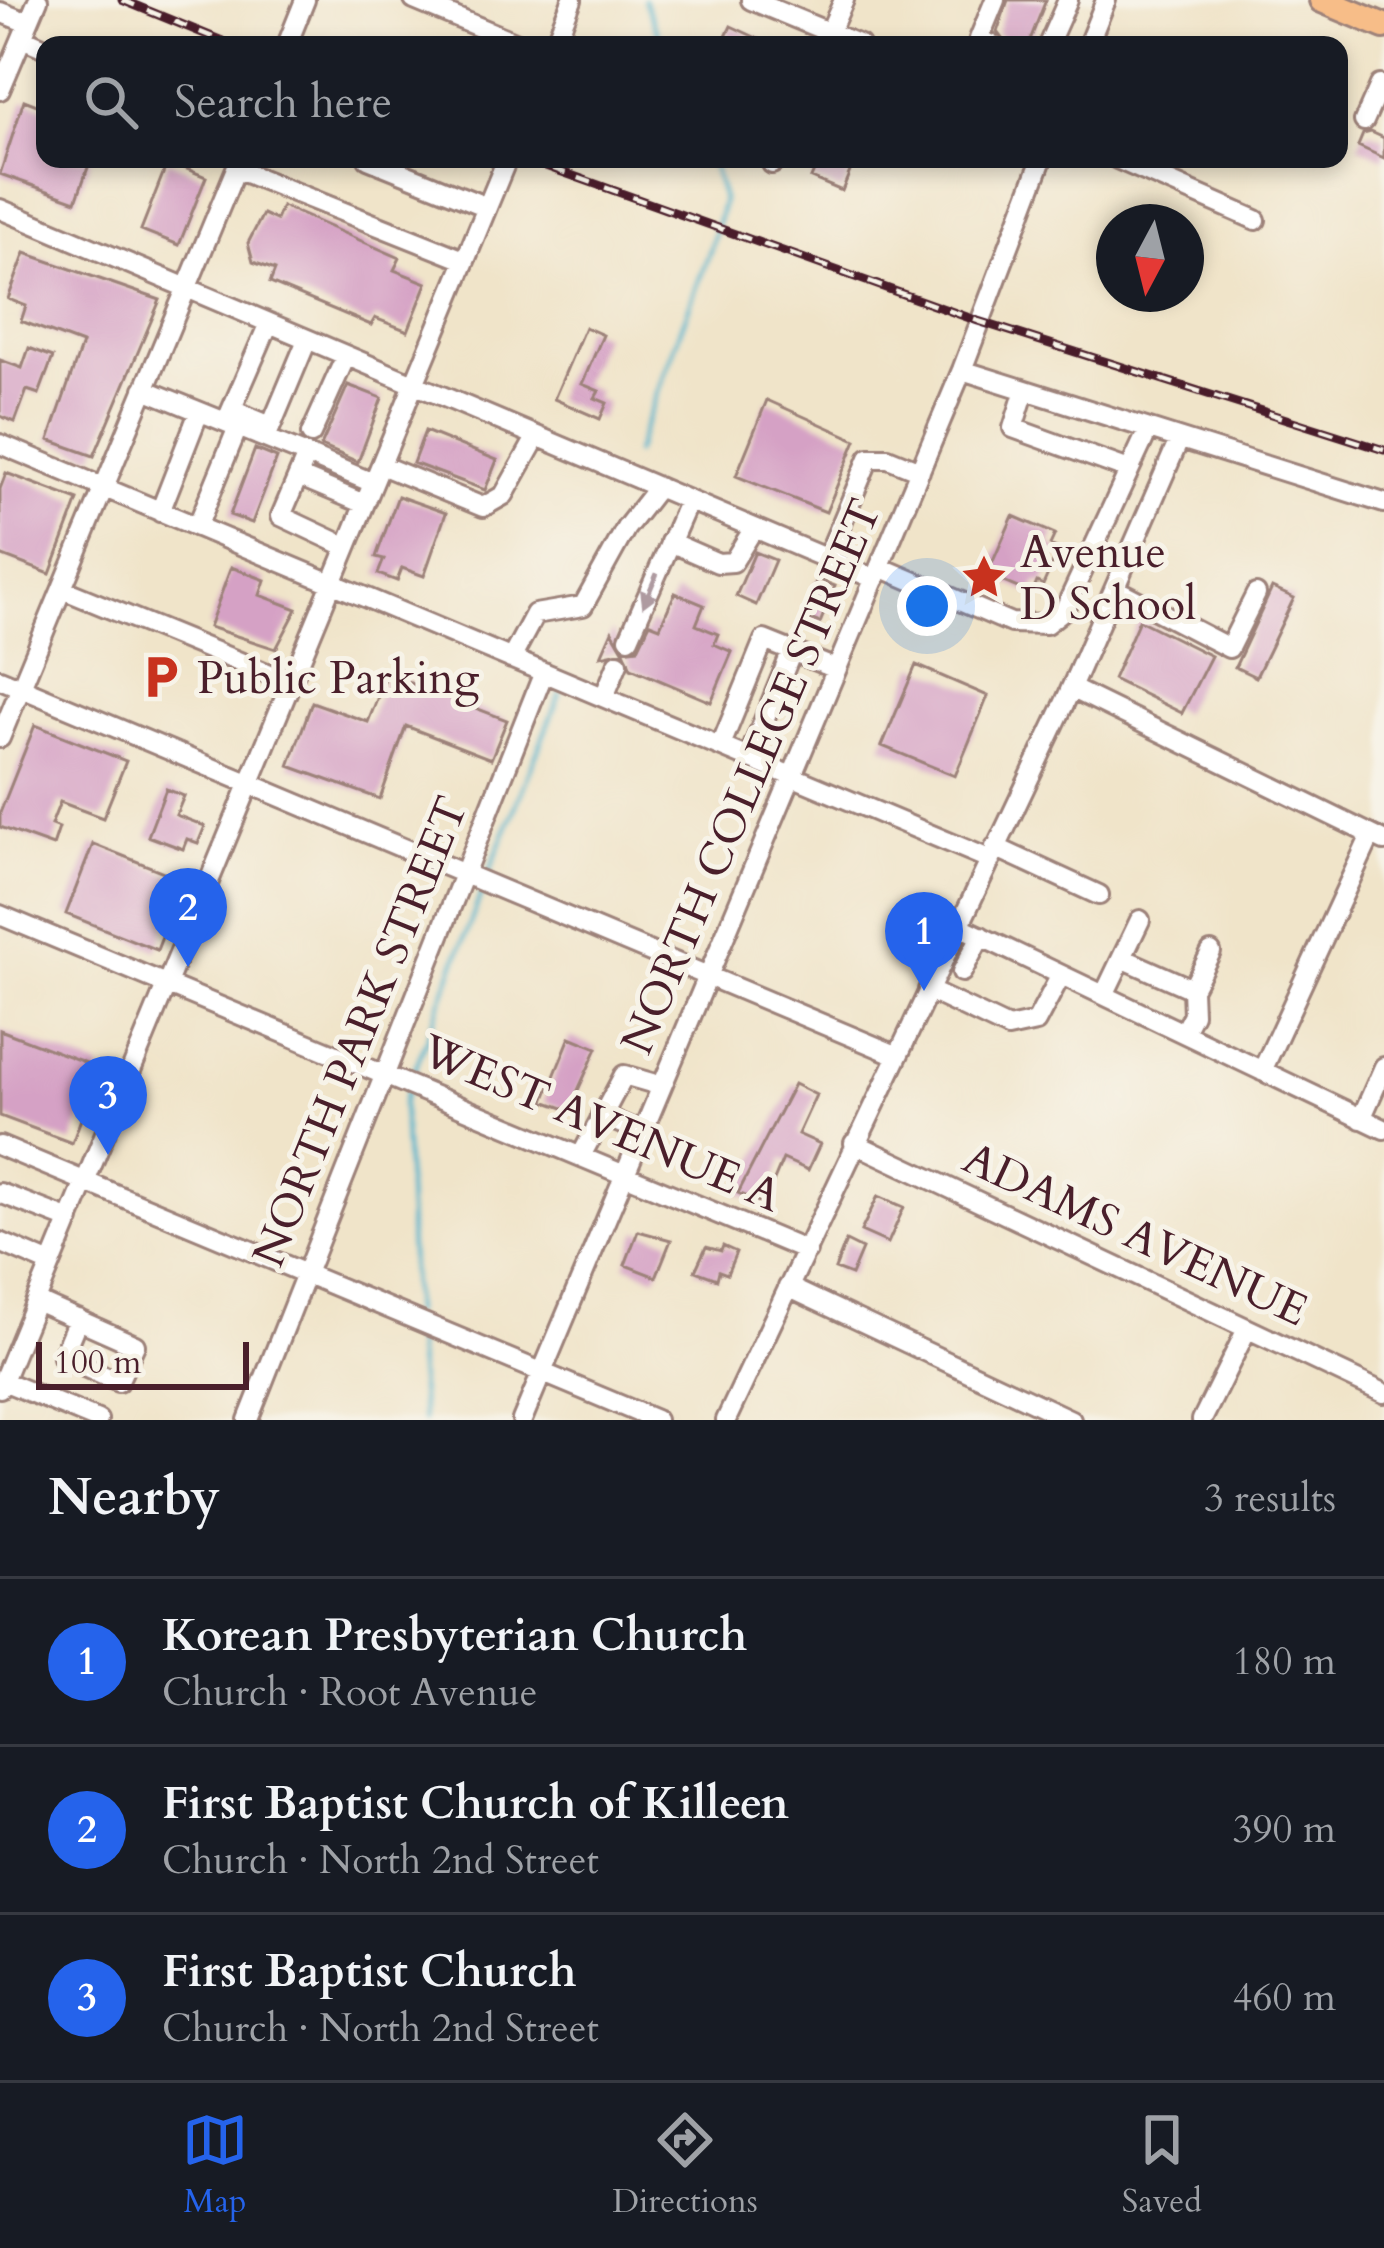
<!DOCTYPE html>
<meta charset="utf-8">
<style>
:root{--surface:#171b24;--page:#242831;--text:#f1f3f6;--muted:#9ea1a6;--line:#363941;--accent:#2563eb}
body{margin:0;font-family:Cardo,serif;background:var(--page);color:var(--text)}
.compass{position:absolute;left:1096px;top:204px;width:108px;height:108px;border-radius:50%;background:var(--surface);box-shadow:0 6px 18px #0003;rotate:187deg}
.scale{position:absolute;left:36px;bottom:30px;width:213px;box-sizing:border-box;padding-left:12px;border:6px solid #4a1f2b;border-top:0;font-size:33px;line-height:42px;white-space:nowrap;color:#4a1f2b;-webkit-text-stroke:9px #f7f3e8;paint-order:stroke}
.you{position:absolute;left:927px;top:606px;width:42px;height:42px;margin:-30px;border:9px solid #fff;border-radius:50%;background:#1a73e8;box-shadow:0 0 0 18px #1a73e833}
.badge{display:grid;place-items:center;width:78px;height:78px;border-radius:50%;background:var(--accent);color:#fff;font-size:39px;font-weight:700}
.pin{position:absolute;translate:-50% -99px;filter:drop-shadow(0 3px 6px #0008)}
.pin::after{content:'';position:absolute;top:63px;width:42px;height:36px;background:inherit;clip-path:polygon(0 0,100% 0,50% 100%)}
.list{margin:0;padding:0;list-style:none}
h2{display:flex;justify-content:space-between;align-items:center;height:156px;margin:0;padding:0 48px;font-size:51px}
h2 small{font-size:39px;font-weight:400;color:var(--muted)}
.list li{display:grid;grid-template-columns:78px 1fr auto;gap:36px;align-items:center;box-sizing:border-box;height:168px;padding:0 48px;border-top:3px solid var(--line)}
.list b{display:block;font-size:45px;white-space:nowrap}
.list p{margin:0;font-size:39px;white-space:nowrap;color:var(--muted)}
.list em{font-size:39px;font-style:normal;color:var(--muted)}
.icon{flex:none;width:66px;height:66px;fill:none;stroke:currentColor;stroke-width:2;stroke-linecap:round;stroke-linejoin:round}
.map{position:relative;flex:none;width:1384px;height:1420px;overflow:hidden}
.search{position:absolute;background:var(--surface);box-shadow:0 6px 18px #0003;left:36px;right:36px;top:36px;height:132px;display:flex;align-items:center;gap:30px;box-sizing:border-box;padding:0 42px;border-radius:24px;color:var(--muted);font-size:45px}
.sheet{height:660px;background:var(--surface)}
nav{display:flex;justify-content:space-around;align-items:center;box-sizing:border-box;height:168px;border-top:3px solid var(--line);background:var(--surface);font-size:33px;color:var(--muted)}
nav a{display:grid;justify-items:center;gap:6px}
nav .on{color:var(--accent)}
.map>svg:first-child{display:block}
</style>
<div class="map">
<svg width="1384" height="1420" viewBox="0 0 1384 1420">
<rect width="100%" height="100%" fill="#f7f3e8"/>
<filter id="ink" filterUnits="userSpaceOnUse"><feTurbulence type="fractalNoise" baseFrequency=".00833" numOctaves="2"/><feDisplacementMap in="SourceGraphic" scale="24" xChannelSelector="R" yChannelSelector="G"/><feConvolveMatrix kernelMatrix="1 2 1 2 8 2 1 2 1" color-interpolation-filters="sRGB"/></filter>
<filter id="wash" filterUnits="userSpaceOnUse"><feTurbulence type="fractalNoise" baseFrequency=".004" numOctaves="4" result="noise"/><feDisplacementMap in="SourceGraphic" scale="48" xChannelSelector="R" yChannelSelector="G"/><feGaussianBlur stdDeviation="2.7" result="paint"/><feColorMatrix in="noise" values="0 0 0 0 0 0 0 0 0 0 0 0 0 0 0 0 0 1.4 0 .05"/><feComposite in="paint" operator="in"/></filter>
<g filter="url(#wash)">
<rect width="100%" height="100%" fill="#f0e4c9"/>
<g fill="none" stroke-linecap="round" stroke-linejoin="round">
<path stroke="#4eb4cd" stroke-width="4.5" d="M644 0 663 45
M635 453 711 248 723 200 711 159
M487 878 560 694
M411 1080 483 889
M407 1091 403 1104 413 1313
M414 1324 423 1420"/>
</g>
<g id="blocks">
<path fill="#d5a1c5" d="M1008 0H1046L1028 45 1006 44 997 32Z
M731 26 772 45H722Z
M24 100 45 108V159H91L76 201 0 174Z
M1371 132 1384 138V158L1358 146 1363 134Z
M819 159H855L842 191 811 178Z
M168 161 206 177 179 245 141 230Z
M282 206 400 258 394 270 427 283 408 331 375 318 371 325 270 283 275 270 253 262 248 243 263 214 276 220Z
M25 253 160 300 94 456 49 440 82 344 21 321 26 306 8 299Z
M585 327 603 335 582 384 599 391 595 398 607 403 600 419 554 399Z
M29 348 53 357 39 394 27 390 15 422 0 416V360L22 368Z
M348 385 382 398 358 462 321 446Z
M767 400 856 440 826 512 736 476Z
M425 431 497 460 485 490 413 463Z
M255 449 277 458 252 523 230 515Z
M6 473 78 500 50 574 0 555V489Z
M398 496 446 513 424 576 402 568 397 581 378 574 384 559 376 557Z
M1013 516 1055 534 1050 545 1059 549 1043 585 1037 582 1032 594 987 575Z
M755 552 775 560 756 605 736 596Z
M231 567 265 580 260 595 297 609 276 649 209 627Z
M817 579 835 586 820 623 802 616Z
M1272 588 1294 598 1256 677 1235 667Z
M675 593 704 605 696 625 718 634 714 644 732 652 711 702 631 668 624 651 601 656 612 631 623 650 638 648 650 623 660 627Z
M1139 620 1211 656 1182 713 1113 679Z
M916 665 988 696 955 776 882 746Z
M387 674 507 720 491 759 406 726 380 799 289 766 312 702 368 722Z
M35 725 126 761 103 818 60 802 51 825 59 828 53 846 0 827V813Z
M166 789 184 796 176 815 205 826 198 843 187 839 183 849 148 836Z
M93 844 184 880 157 950 66 914Z
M0 1030 100 1068 72 1143 0 1116Z
M570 1037 597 1048 569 1110 544 1101Z
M794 1084 816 1095 798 1134 820 1144 808 1170 783 1159 764 1204 738 1193Z
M878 1196 904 1207 888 1243 861 1231Z
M638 1231 671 1240 656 1277 625 1265Z
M846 1241 862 1249 851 1275 835 1269Z
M723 1246 736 1252 727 1274 719 1271 717 1279 695 1271 706 1247 721 1251Z"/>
</g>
</g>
<g filter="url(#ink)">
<use href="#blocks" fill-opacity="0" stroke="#9d827a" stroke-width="3"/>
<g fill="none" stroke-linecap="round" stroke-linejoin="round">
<g stroke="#9d827a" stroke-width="24">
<path id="minor" d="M414 0 522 45
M751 0 860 45
M0 12 28 23
M22 38 45 48
M287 45 305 0
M554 45 572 0
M824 45 844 0
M993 45 979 39 995 0
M1048 45 1068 0
M1088 45 1106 0
M0 90 38 0
M1364 121 1380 85
M368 159 487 207
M1117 159 1256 220
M772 164 774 159
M236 169 464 260
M0 209 875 579
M962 370 1384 503
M144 389 307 455 281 516 347 547
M1025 390 1013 428 1129 470
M232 410 271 426
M226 422 269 323
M311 434 346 356
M266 438 307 340
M0 444 989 859
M307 455 373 483
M381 465 483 507 504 495 537 436
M298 476 364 504
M160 512 199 412
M197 527 238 427
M670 542 718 563 733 562 754 528
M827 558 869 458H888L920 471
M880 567 1011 623 1046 624 1065 609 1148 430
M62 589 291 683
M1117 590 1229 648 1256 594
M629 638 689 500
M511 659 535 614 583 606 626 528 658 487
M0 679 896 1055
M1071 688 1384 841
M604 697 618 663
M0 738 240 159
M721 745 764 640 836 669
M749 757 792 651
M995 847 1099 895
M0 915 807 1251
M959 926 1384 1129
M1122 958 1192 989
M962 972 981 936
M928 990 1008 1028 1036 1022 1061 975
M1104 995 1140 920
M1183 1033 1193 1014 1192 989 1211 952
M1262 1071 1371 835
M601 1115 643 1133
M1361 1119 1384 1067
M854 1143 1384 1393
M0 1146 656 1420
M581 1156 624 1075 662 1086
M0 1193 70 1220
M0 1242 51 1264
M788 1287 1071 1420
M36 1301 135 1345 118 1382 62 1357 78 1319
M3 1381 98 1420
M0 1388 507 159
M248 1420 544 672
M522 1420 962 370 1042 159
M726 1420 1065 702 1179 440
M1202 1420 1247 1329"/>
</g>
<g stroke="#9d827a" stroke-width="30">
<path id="major" d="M1322 0 1384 26"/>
</g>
<use href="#minor" stroke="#fff" stroke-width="18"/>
<use href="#major" stroke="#f7bd88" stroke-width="24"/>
<g stroke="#4a1f2b" stroke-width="9">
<path id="rail" d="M122 0 232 45
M526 159 978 321 1384 450"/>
</g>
<use href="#rail" stroke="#f7f3e8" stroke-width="4.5" stroke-dasharray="14" stroke-linecap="butt"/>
</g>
<defs><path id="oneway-solid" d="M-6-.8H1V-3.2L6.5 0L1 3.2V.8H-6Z" transform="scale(3)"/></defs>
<use fill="#ae9aa0" href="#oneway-solid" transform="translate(650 590) rotate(113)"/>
</g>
<defs>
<g id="sight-bare" transform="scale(3.6)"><path d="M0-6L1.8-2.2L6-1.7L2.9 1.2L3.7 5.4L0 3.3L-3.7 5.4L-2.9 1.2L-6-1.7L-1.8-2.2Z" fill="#c8321e" stroke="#f7f3e8" stroke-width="2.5" paint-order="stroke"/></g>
<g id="parking-bare" transform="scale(3.6)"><path d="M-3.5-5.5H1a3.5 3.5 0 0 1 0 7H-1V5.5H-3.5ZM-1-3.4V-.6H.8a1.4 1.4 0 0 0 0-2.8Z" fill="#c8321e" stroke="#f7f3e8" stroke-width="2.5" paint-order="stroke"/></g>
</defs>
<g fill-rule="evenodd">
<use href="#sight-bare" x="984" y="577"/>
<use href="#parking-bare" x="161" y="677"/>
</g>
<g text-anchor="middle" stroke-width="10" stroke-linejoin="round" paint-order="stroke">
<g font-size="45" fill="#4a1f2b" stroke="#f7f3e8" text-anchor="start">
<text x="1020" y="567">Avenue<tspan x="1020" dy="52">D School</tspan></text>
<text x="197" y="693">Public Parking</text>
</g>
<g font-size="45" fill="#4a1f2b" stroke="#f7f3e8">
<text transform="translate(750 776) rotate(-67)" y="16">NORTH COLLEGE STREET</text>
<text transform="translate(359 1031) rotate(-68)" y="16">NORTH PARK STREET</text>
<text transform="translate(602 1122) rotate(23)" y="16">WEST AVENUE A</text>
<text transform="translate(1136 1233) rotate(25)" y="16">ADAMS AVENUE</text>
</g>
</g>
</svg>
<svg class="compass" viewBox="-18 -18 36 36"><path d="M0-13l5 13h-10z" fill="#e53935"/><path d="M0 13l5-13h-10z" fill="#9ea1a6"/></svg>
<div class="scale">100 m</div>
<div class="you"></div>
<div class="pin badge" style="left:924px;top:991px">1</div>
<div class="pin badge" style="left:188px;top:967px">2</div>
<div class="pin badge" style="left:108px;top:1155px">3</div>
<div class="search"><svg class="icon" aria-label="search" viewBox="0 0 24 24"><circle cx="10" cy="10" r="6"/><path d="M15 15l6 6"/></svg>Search here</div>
</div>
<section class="sheet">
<h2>Nearby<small>3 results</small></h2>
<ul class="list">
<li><span class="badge">1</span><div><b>Korean Presbyterian Church</b><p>Church · Root Avenue</p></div><em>180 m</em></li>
<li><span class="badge">2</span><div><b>First Baptist Church of Killeen</b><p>Church · North 2nd Street</p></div><em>390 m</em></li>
<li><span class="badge">3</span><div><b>First Baptist Church</b><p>Church · North 2nd Street</p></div><em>460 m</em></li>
</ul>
</section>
<nav>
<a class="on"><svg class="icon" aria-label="map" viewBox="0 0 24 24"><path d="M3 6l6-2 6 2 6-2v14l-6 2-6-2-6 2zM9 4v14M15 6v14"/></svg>Map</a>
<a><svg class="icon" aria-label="directions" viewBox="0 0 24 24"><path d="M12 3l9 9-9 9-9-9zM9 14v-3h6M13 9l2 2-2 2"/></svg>Directions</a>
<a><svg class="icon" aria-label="saved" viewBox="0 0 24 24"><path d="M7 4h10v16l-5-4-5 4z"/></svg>Saved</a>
</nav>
